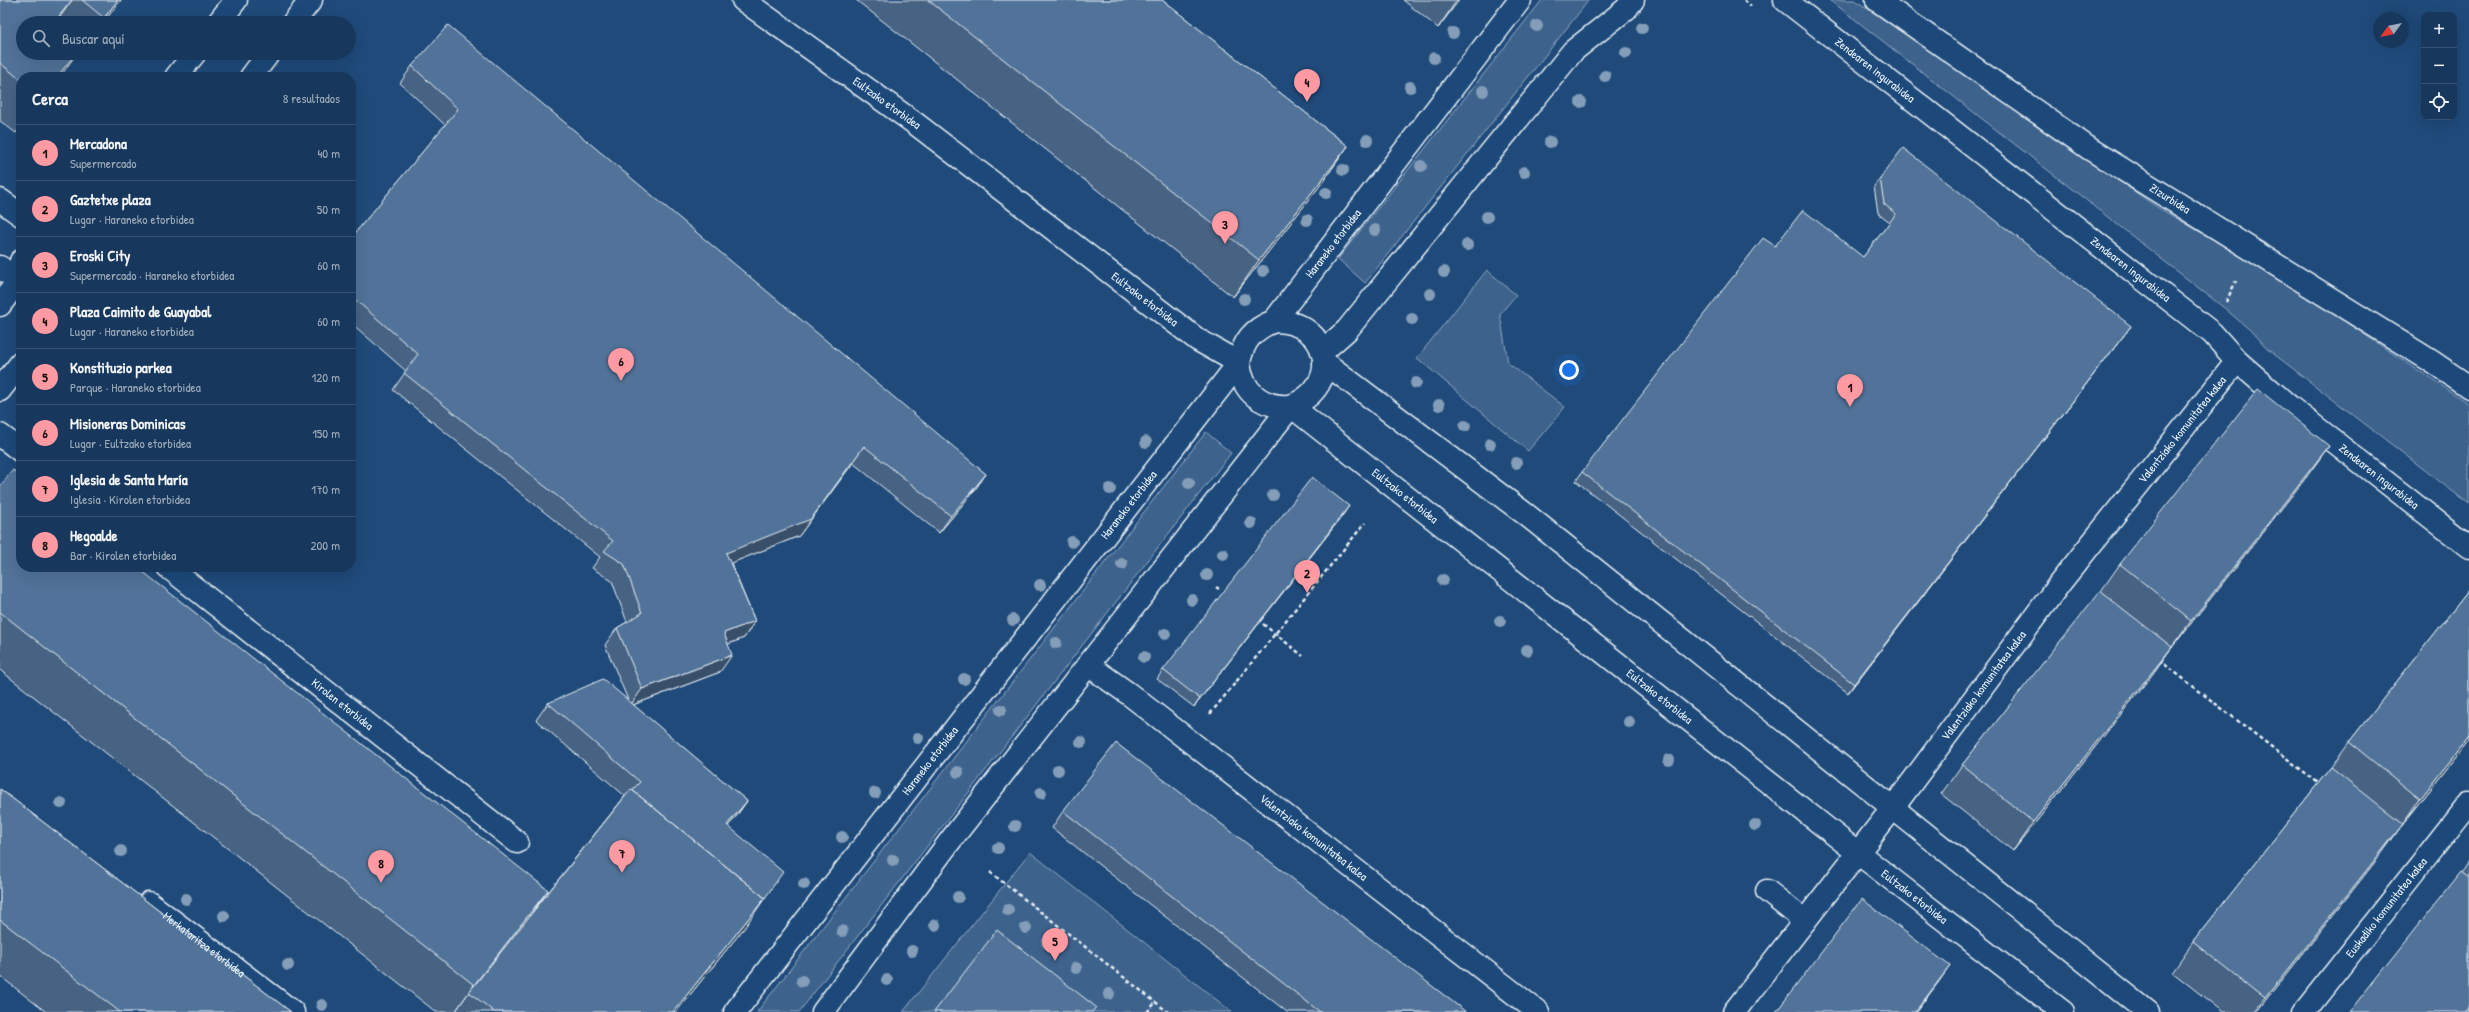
<!DOCTYPE html>
<html lang="es">
<meta charset="utf-8">
<style>
:root{--surface:#17385c;--page:#244365;--text:#f1f3f6;--muted:#9eacbb;--line:#365272;--accent:#ff9aa2}
body{margin:0;font-family:"Patrick Hand",sans-serif;background:var(--page);color:var(--text)}
.controls{position:absolute;right:12px;top:12px;display:grid;overflow:hidden;border-radius:8px;box-shadow:0 4px 16px #0002}
.controls button{width:36px;height:36px;display:grid;place-items:center;padding:0;border:0;border-bottom:1px solid var(--line);background:var(--surface);color:var(--text);font:20px sans-serif}
.compass{position:absolute;left:2373px;top:12px;width:36px;height:36px;border-radius:50%;background:var(--surface);box-shadow:0 4px 16px #0002;rotate:237deg}
.you{position:absolute;left:1569px;top:370px;width:14px;height:14px;margin:-10px;border:3px solid #fff;border-radius:50%;background:#1a73e8;box-shadow:0 0 0 6px #1a73e833}
.badge{display:grid;place-items:center;width:26px;height:26px;border-radius:50%;background:var(--accent);color:#111;font-size:13px;font-weight:700}
.pin{position:absolute;translate:-50% -33px;filter:drop-shadow(0 1px 2px #0008)}
.pin::after{content:'';position:absolute;top:21px;width:14px;height:12px;background:inherit;clip-path:polygon(0 0,100% 0,50% 100%)}
.list{margin:0;padding:0;list-style:none}
h2{display:flex;justify-content:space-between;align-items:center;height:52px;margin:0;padding:0 16px;font-size:17px}
h2 small{font-size:13px;font-weight:400;color:var(--muted)}
.list li{display:grid;grid-template-columns:26px 1fr auto;gap:12px;align-items:center;box-sizing:border-box;height:56px;padding:0 16px;border-top:1px solid var(--line)}
.list b{display:block;font-size:15px;white-space:nowrap}
.list p{margin:0;font-size:13px;white-space:nowrap;color:var(--muted)}
.list em{font-size:13px;font-style:normal;color:var(--muted)}
.icon{flex:none;width:22px;height:22px;fill:none;stroke:currentColor;stroke-width:2;stroke-linecap:round;stroke-linejoin:round}
.map{position:relative;flex:none;width:2469px;height:1012px;overflow:hidden}
.search{position:absolute;background:var(--surface);box-shadow:0 4px 16px #0002;left:16px;top:16px;width:340px;height:44px;display:flex;align-items:center;gap:10px;box-sizing:border-box;padding:0 14px;border-radius:22px;color:var(--muted);font-size:15px}
.panel{position:absolute;background:var(--surface);box-shadow:0 4px 16px #0002;left:16px;top:72px;width:340px;height:500px;border-radius:16px}
.map>svg:first-child{display:block}
</style>
<div class="map">
<svg width="2469" height="1012" viewBox="0 0 2469 1012">
<rect width="100%" height="100%" fill="#1f4a7a"/>
<filter id="ink" filterUnits="userSpaceOnUse"><feTurbulence type="fractalNoise" baseFrequency=".025" numOctaves="2"/><feDisplacementMap in="SourceGraphic" scale="8" xChannelSelector="R" yChannelSelector="G"/><feConvolveMatrix kernelMatrix="1 2 1 2 8 2 1 2 1" color-interpolation-filters="sRGB"/></filter>
<g filter="url(#ink)">
<path fill="#3c628c" stroke="#92aac2" d="M1542 0H1589L1365 283 1338 259Z
M1830 0H1855L2157 207 2275 275 2469 404V504L2266 348 2250 330 2223 307Z
M1487 270 1516 295 1500 314 1508 363 1565 407 1528 451 1417 358Z
M1206 432 1231 453 799 1012H757Z
M1030 852 1232 1012H903Z"/>
<g fill="none" stroke-linecap="round" stroke-linejoin="round">
<g stroke="#e8f1f8" stroke-width="25">
<g id="minor">
<path id="s1" d="M743 0 916 124 1198 340 1239 363"/>
<path id="s2" d="M1785 0 2212 333 2237 361 2290 407 2469 547"/>
<path id="s3" d="M1877 0 2090 149 2431 361 2469 387"/>
<path d="M0 200 21 215"/>
<path d="M0 267 18 281"/>
<path d="M1322 352 1347 330 1573 51 1626 9 1633 0"/>
<path d="M1324 362 1528 516 2148 1012"/>
<path id="s4" d="M1239 363C1242 392 1262 408 1291 406L1858 853 2063 1012"/>
<path d="M0 435 21 451"/>
<path id="s5" d="M168 567 517 842"/>
<path id="s6" d="M1088 665 1129 694 1538 1012"/>
<path d="M1767 891 1805 921"/>
<path id="s7" d="M149 903 293 1012"/>
<path id="s8" d="M735 1012 1239 363C1243 341 1253 329 1274 321L1520 0"/>
<path d="M823 1012 950 841 1291 406C1344 385 1330 321 1274 321"/>
<path id="s9" d="M1734 1012 1892 809 2060 583 2237 361"/>
<path id="s10" d="M2304 1012 2469 803"/>
</g>
</g>
<g stroke="#e8f1f8" stroke-width="25">
<path id="major" d="M218 23 236 0
M293 23 311 0
M176 77 195 53
M251 77 269 53
M0 305 18 281 21 261
M0 390 21 363"/>
</g>
<path stroke="#e8f1f8" stroke-width="2.5" stroke-dasharray="4 3" stroke-linecap="butt" d="M1744 0 1751 6
M2226 302 2236 281
M1216 587 1219 589
M1263 624 1303 656
M2159 660 2321 785
M1210 714 1365 523
M990 872 1168 1012
M1147 1012 1156 1002"/>
<use href="#minor" stroke="#1f4a7a" stroke-width="22"/>
<use href="#major" stroke="#1f4a7a" stroke-width="22"/>
</g>
<g fill="#849eb9">
<circle cx="1537" cy="26" r="6"/>
<circle cx="1642" cy="28" r="6"/>
<circle cx="1453" cy="33" r="6"/>
<circle cx="1626" cy="53" r="6"/>
<circle cx="1434" cy="58" r="6"/>
<circle cx="1605" cy="76" r="6"/>
<circle cx="1410" cy="87" r="6"/>
<circle cx="1483" cy="91" r="6"/>
<circle cx="1581" cy="102" r="6"/>
<circle cx="1367" cy="140" r="6"/>
<circle cx="1550" cy="142" r="6"/>
<circle cx="1421" cy="166" r="6"/>
<circle cx="1343" cy="170" r="6"/>
<circle cx="1524" cy="172" r="6"/>
<circle cx="1326" cy="193" r="6"/>
<circle cx="1487" cy="217" r="6"/>
<circle cx="1307" cy="220" r="6"/>
<circle cx="1375" cy="230" r="6"/>
<circle cx="1467" cy="245" r="6"/>
<circle cx="1263" cy="271" r="6"/>
<circle cx="1444" cy="272" r="6"/>
<circle cx="1430" cy="294" r="6"/>
<circle cx="1244" cy="299" r="6"/>
<circle cx="1412" cy="319" r="6"/>
<circle cx="1416" cy="383" r="6"/>
<circle cx="1439" cy="405" r="6"/>
<circle cx="1465" cy="426" r="6"/>
<circle cx="1146" cy="442" r="6"/>
<circle cx="1490" cy="444" r="6"/>
<circle cx="1516" cy="463" r="6"/>
<circle cx="1189" cy="483" r="6"/>
<circle cx="1110" cy="489" r="6"/>
<circle cx="1273" cy="495" r="6"/>
<circle cx="1251" cy="523" r="6"/>
<circle cx="1072" cy="542" r="6"/>
<circle cx="1223" cy="554" r="6"/>
<circle cx="1122" cy="564" r="6"/>
<circle cx="1207" cy="575" r="6"/>
<circle cx="1443" cy="580" r="6"/>
<circle cx="1040" cy="585" r="6"/>
<circle cx="1192" cy="600" r="6"/>
<circle cx="1013" cy="620" r="6"/>
<circle cx="1500" cy="621" r="6"/>
<circle cx="1165" cy="634" r="6"/>
<circle cx="1056" cy="643" r="6"/>
<circle cx="1527" cy="650" r="6"/>
<circle cx="1144" cy="657" r="6"/>
<circle cx="964" cy="679" r="6"/>
<circle cx="1001" cy="710" r="6"/>
<circle cx="1629" cy="722" r="6"/>
<circle cx="918" cy="738" r="6"/>
<circle cx="1081" cy="742" r="6"/>
<circle cx="1669" cy="760" r="6"/>
<circle cx="1058" cy="770" r="6"/>
<circle cx="958" cy="772" r="6"/>
<circle cx="875" cy="793" r="6"/>
<circle cx="1041" cy="793" r="6"/>
<circle cx="61" cy="803" r="6"/>
<circle cx="1755" cy="825" r="6"/>
<circle cx="1015" cy="826" r="6"/>
<circle cx="842" cy="837" r="6"/>
<circle cx="998" cy="848" r="6"/>
<circle cx="121" cy="851" r="6"/>
<circle cx="893" cy="860" r="6"/>
<circle cx="804" cy="884" r="6"/>
<circle cx="958" cy="897" r="6"/>
<circle cx="186" cy="899" r="6"/>
<circle cx="1008" cy="910" r="6"/>
<circle cx="224" cy="916" r="6"/>
<circle cx="935" cy="925" r="6"/>
<circle cx="1026" cy="928" r="6"/>
<circle cx="842" cy="931" r="6"/>
<circle cx="1047" cy="943" r="6"/>
<circle cx="912" cy="951" r="6"/>
<circle cx="288" cy="965" r="6"/>
<circle cx="1076" cy="968" r="6"/>
<circle cx="887" cy="980" r="6"/>
<circle cx="802" cy="981" r="6"/>
<circle cx="1109" cy="994" r="6"/>
<circle cx="322" cy="1005" r="6"/>
</g>
<path fill="#466384" stroke="#e8f1f8" d="M0 0H121L103 23H23V53H80L78 55 77 54 21 77V126L16 133 0 121Z
M856 0H1162L1348 146 1322 183 1233 297Z
M1403 0H1459L1438 28Z
M412 66 986 474 974 491 939 533 853 463 799 536 731 563 755 621 744 638 728 644 720 672 633 705 747 801 735 818 728 826 745 927 676 1012H436L0 670V486L548 890 534 910 625 796 536 720 548 703 628 700 605 645 617 628 627 622 612 581 592 568 600 557 393 390 406 371 351 323V238L445 125 400 83Z
M1880 178 2131 326 1848 693 1576 481 1582 472 1863 257 1890 222 1878 213 1874 186Z
M2308 475 2170 650 2151 676 2013 851 1941 794 1962 765 2101 591 2120 564Z
M1343 515 1194 707 1157 679 1163 670Z
M2469 590V741L2400 828 2382 853 2257 1012H2223L2172 972 2193 942 2331 767 2349 742Z
M0 789 291 1012H46L0 976Z
M1063 811 1466 1012H1287L1052 828Z
M2469 861V1010L2468 1012 2462 871Z"/>
<path fill="#39506b" stroke="#e8f1f8" d="M72 0 56 23 59 16Z
M118 0H121L103 23H101Z
M1457 0H1459L1438 28Z
M76 53H77L60 77H57Z
M1348 146 1322 183 1233 297 1259 260Z
M2131 326 2125 334 1848 693 1854 684Z
M864 446 799 536 714 570 726 553Z
M2329 446 2308 475 2170 650 2191 621Z
M986 474 974 491 939 533 951 516Z
M1349 506 1343 515 1194 707 1200 699Z
M755 621 744 638 712 650 724 633Z
M2172 647 2151 676 2013 851 2033 822Z
M732 655 720 672 630 706 642 689Z
M2469 737V741L2400 828 2382 853 2257 1012H2255L2265 999 2403 824 2420 799Z
M747 801 735 818 715 841 727 825Z
M548 890 522 927 469 992 455 1012 474 985Z
M765 898 745 927 676 1012H673Z
M1950 966 1938 983 1916 1012H1915Z
M2469 1007V1010L2468 1012H2465Z"/>
<path fill="#517399" stroke="#e8f1f8" d="M0 0H72L59 16 67 23H23V53H76L57 77H21V80L0 63Z
M82 0H118L104 18Z
M928 0H1162L1348 146 1259 260Z
M448 25 986 474 951 516 864 446 811 519 726 553 755 621 724 633 732 655 642 689 617 628 642 613 624 564 604 551 613 541 404 373 418 354 351 296V238L458 109 412 66Z
M1903 148 2131 326 1854 684 1582 472 1763 238 1775 246 1803 210 1863 257 1896 214 1884 204 1880 178Z
M2258 389 2329 446 2191 621 2120 564Z
M13 470 21 476V567H137L548 890 474 985 0 612V486Z
M1312 477 1349 506 1200 699 1163 670Z
M2469 590V737L2420 799 2349 742Z
M2100 591 2172 647 2033 822 1962 765Z
M603 679 747 801 727 825 783 872 765 898 632 790 640 782 548 703Z
M1116 743 1466 1012H1320L1063 811Z
M2331 767 2403 824 2265 999 2193 942Z
M0 789 291 1012H120L0 920Z
M631 789 765 898 673 1012H494L469 992Z
M2461 871 2469 877V1007L2465 1012H2349Z
M1862 899 1950 966 1915 1012H1776Z
M997 930 1096 1007 1092 1012H934Z"/>
</g>
<g text-anchor="middle" stroke-width="3" stroke-linejoin="round" paint-order="stroke">
<g font-size="12" fill="#e8f1f8" stroke="#1f4a7a">
<text dy="4" stroke="none"><textPath href="#s2" startOffset="114">Zendearen ingurabidea</textPath></text>
<text dy="4" stroke="none"><textPath href="#s1" startOffset="177">Eultzako etorbidea</textPath></text>
<text dy="4" stroke="none"><textPath href="#s3" startOffset="354">Zizurbidea</textPath></text>
<text dy="4" stroke="none"><textPath href="#s8" startOffset="977">Haraneko etorbidea</textPath></text>
<text dy="4" stroke="none"><textPath href="#s2" startOffset="438">Zendearen ingurabidea</textPath></text>
<text dy="4" stroke="none"><textPath href="#s1" startOffset="501">Eultzako etorbidea</textPath></text>
<text dy="4" stroke="none"><textPath href="#s9" startOffset="735">Valentziako komunitatea kalea</textPath></text>
<text dy="4" stroke="none"><textPath href="#s2" startOffset="762">Zendearen ingurabidea</textPath></text>
<text dy="4" stroke="none"><textPath href="#s4" startOffset="221">Eultzako etorbidea</textPath></text>
<text dy="4" stroke="none"><textPath href="#s8" startOffset="642">Haraneko etorbidea</textPath></text>
<text dy="4" stroke="none"><textPath href="#s9" startOffset="411">Valentziako komunitatea kalea</textPath></text>
<text dy="4" stroke="none"><textPath href="#s4" startOffset="545">Eultzako etorbidea</textPath></text>
<text dy="4" stroke="none"><textPath href="#s5" startOffset="222">Kirolen etorbidea</textPath></text>
<text dy="4" stroke="none"><textPath href="#s8" startOffset="318">Haraneko etorbidea</textPath></text>
<text dy="4" stroke="none"><textPath href="#s6" startOffset="284">Valentziako komunitatea kalea</textPath></text>
<text dy="4" stroke="none"><textPath href="#s4" startOffset="869">Eultzako etorbidea</textPath></text>
<text dy="4" stroke="none"><textPath href="#s10" startOffset="133">Euskadiko komunitatea kalea</textPath></text>
<text dy="4" stroke="none"><textPath href="#s7" startOffset="69">Merkataritza etorbidea</textPath></text>
</g>
</g>
</svg>
<div class="controls">
<button>+</button>
<button>−</button>
<button><svg class="icon" aria-label="locate" viewBox="0 0 24 24"><circle cx="12" cy="12" r="6"/><path d="M12 2v4M12 18v4M2 12h4M18 12h4"/></svg></button>
</div>
<svg class="compass" viewBox="-18 -18 36 36"><path d="M0-13l5 13h-10z" fill="#e53935"/><path d="M0 13l5-13h-10z" fill="#9eacbb"/></svg>
<div class="you"></div>
<div class="pin badge" style="left:1850px;top:407px">1</div>
<div class="pin badge" style="left:1307px;top:593px">2</div>
<div class="pin badge" style="left:1225px;top:244px">3</div>
<div class="pin badge" style="left:1307px;top:102px">4</div>
<div class="pin badge" style="left:1055px;top:961px">5</div>
<div class="pin badge" style="left:621px;top:381px">6</div>
<div class="pin badge" style="left:622px;top:873px">7</div>
<div class="pin badge" style="left:381px;top:883px">8</div>
<div class="search"><svg class="icon" aria-label="search" viewBox="0 0 24 24"><circle cx="10" cy="10" r="6"/><path d="M15 15l6 6"/></svg>Buscar aquí</div>
<section class="panel">
<h2>Cerca<small>8 resultados</small></h2>
<ul class="list">
<li><span class="badge">1</span><div><b>Mercadona</b><p>Supermercado</p></div><em>40 m</em></li>
<li><span class="badge">2</span><div><b>Gaztetxe plaza</b><p>Lugar · Haraneko etorbidea</p></div><em>50 m</em></li>
<li><span class="badge">3</span><div><b>Eroski City</b><p>Supermercado · Haraneko etorbidea</p></div><em>60 m</em></li>
<li><span class="badge">4</span><div><b>Plaza Caimito de Guayabal</b><p>Lugar · Haraneko etorbidea</p></div><em>60 m</em></li>
<li><span class="badge">5</span><div><b>Konstituzio parkea</b><p>Parque · Haraneko etorbidea</p></div><em>120 m</em></li>
<li><span class="badge">6</span><div><b>Misioneras Dominicas</b><p>Lugar · Eultzako etorbidea</p></div><em>150 m</em></li>
<li><span class="badge">7</span><div><b>Iglesia de Santa María</b><p>Iglesia · Kirolen etorbidea</p></div><em>170 m</em></li>
<li><span class="badge">8</span><div><b>Hegoalde</b><p>Bar · Kirolen etorbidea</p></div><em>200 m</em></li>
</ul>
</section>
</div>
